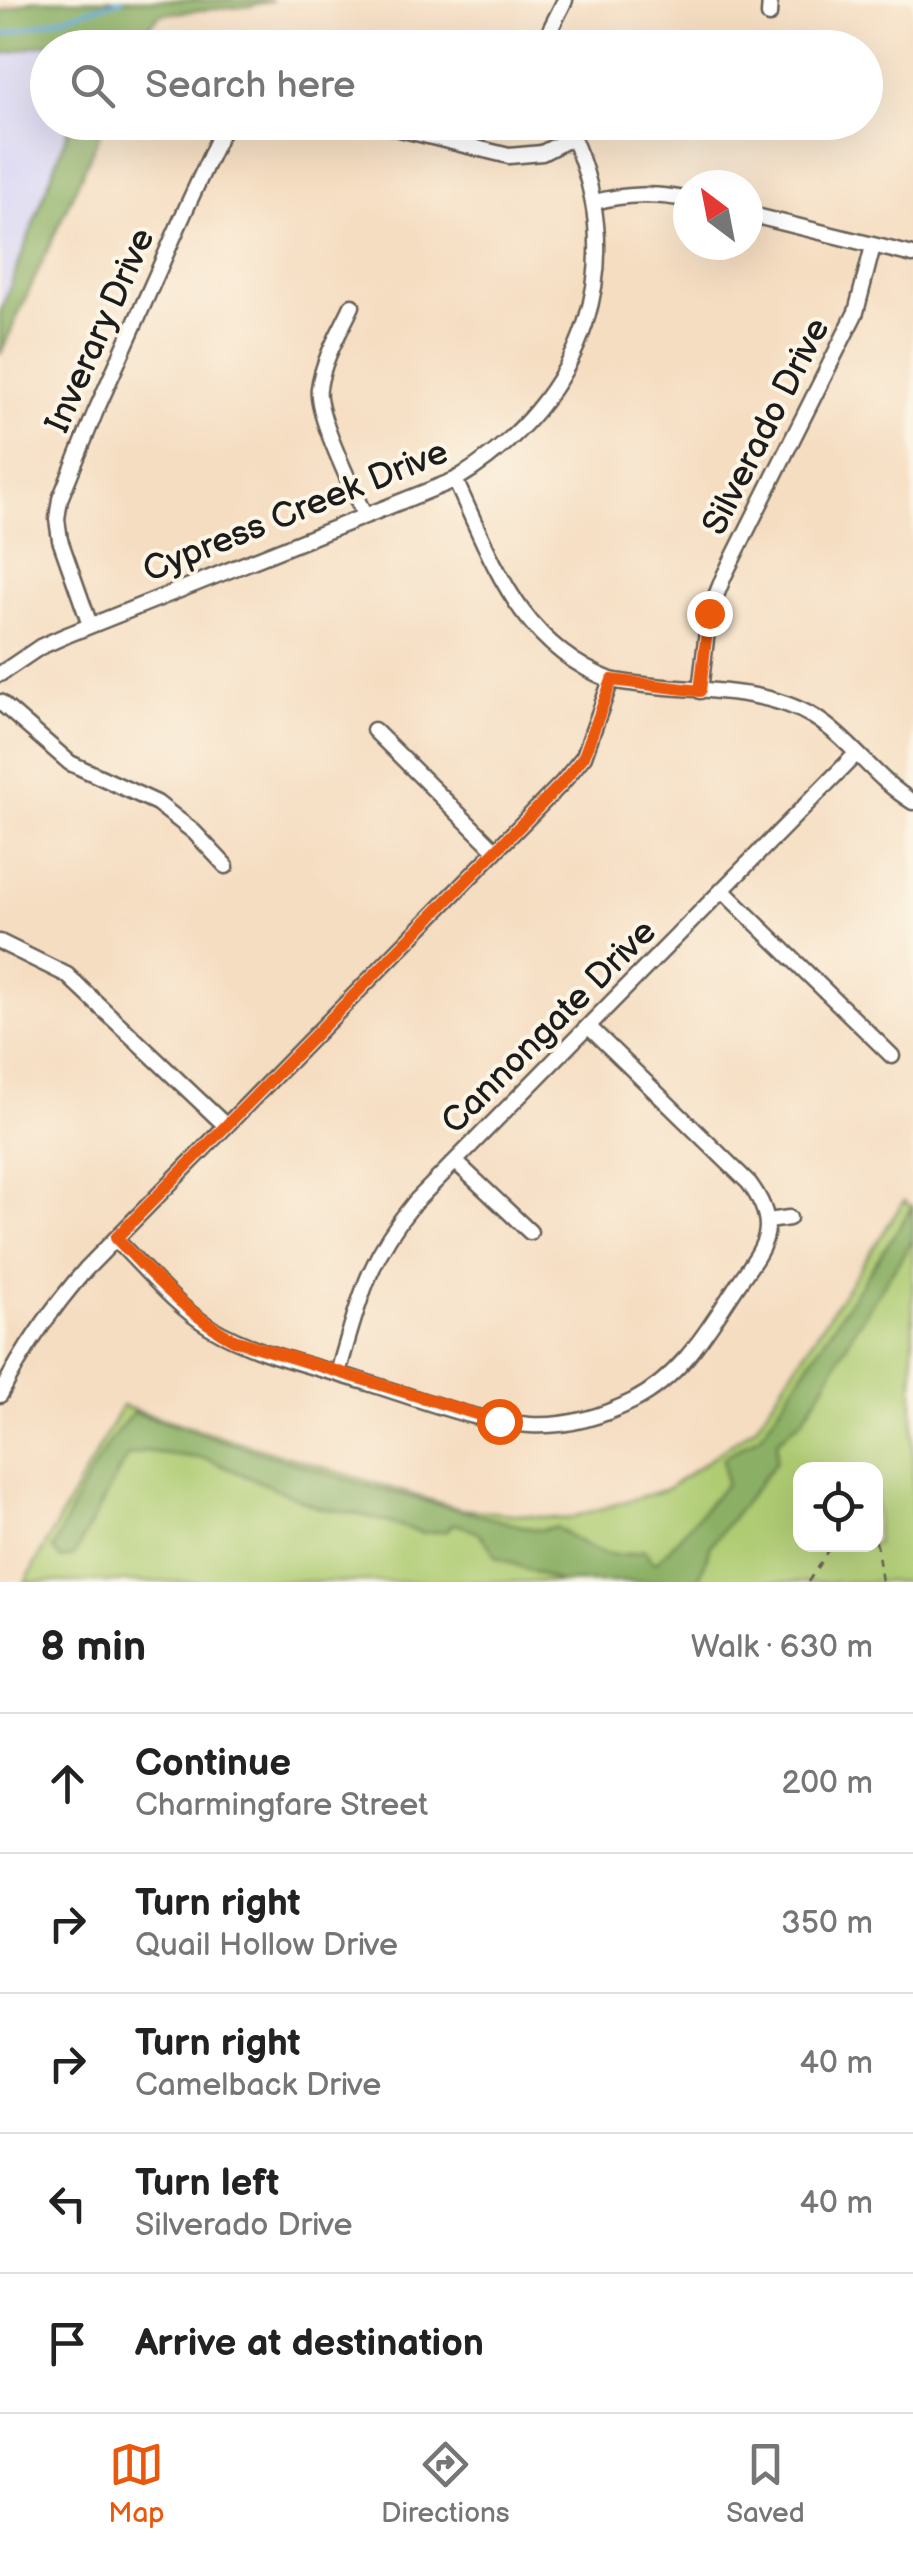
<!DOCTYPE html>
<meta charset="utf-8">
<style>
:root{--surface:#fff;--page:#f2f2f2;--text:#222;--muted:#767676;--line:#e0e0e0;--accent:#ea580c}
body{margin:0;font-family:"Balsamiq Sans",sans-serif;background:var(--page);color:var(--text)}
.controls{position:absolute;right:30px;bottom:30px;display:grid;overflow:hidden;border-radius:20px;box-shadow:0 10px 40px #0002}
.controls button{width:90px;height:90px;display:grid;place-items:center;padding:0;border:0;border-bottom:2px solid var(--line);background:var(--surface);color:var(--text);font:50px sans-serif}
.compass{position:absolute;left:673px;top:170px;width:90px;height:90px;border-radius:50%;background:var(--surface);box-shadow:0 10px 40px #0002;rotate:328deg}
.stop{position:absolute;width:30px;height:30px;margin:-22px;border:8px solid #ea580c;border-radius:50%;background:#fff}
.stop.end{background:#ea580c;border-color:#fff;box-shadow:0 2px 10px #0008}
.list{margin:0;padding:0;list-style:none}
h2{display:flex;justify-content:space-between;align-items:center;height:130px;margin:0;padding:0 40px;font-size:42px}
h2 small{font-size:32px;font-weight:400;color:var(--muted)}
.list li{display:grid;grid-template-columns:65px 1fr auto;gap:30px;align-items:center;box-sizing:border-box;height:140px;padding:0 40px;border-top:2px solid var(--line)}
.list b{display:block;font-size:38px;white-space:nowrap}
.list p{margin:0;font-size:32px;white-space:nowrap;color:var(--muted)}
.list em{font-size:32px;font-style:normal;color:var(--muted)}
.icon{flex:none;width:55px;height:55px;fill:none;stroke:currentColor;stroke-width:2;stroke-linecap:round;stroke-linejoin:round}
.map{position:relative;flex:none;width:913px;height:1582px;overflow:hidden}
.search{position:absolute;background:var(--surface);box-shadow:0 10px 40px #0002;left:30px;right:30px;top:30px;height:110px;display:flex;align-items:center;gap:25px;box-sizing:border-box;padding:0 35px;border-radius:55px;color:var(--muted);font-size:38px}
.sheet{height:830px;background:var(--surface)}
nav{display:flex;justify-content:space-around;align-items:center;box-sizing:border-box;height:140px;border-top:2px solid var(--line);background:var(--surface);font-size:28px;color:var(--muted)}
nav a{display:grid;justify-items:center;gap:5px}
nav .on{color:var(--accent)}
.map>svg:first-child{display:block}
</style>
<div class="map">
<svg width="913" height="1582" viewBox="0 0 913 1582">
<rect width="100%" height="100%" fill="#fcf5e5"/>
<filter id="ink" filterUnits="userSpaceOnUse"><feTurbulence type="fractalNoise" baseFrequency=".01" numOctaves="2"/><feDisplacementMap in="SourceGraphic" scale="20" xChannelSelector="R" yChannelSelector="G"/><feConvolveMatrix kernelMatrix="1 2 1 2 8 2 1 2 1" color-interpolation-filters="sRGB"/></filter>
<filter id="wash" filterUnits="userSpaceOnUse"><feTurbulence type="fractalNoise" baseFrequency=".0048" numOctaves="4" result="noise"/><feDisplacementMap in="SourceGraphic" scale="40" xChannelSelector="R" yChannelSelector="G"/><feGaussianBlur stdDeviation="2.25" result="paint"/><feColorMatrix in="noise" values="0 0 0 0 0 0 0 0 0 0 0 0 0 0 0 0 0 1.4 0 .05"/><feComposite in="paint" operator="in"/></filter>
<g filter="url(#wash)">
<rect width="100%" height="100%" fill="#f5ddc1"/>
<path fill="#d8d7f8" d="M106 30 99 47 48 48V122L71 123 0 313V55Z"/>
<path fill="#afcc73" stroke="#667448" stroke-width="2.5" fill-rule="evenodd" d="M904 1201 913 1208V1582H25L122 1406 460 1509 566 1519 667 1489 756 1426ZM800 1470H876V1544H800Z"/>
<path fill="#8bb065" stroke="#546640" stroke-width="2.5" d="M34 0H273L251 6 161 14 150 25 139 47H99L104 30 0 55V12Z
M71 123H105L0 355V313Z
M913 1206V1240L856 1327 821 1391 803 1419 777 1441 776 1462 711 1545 698 1582H560L495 1557C488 1539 472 1525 452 1524L447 1531 423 1533 366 1516 317 1507 207 1459 144 1451 127 1456 74 1556 61 1559 53 1550C74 1502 98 1452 133 1412L364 1485 537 1530 556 1527C587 1546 606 1564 644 1550L653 1562 658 1561 726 1484 723 1458 761 1435Z"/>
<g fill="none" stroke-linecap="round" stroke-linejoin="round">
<path stroke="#61a9d8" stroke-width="4" d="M0 36 122 0"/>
</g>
</g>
<g filter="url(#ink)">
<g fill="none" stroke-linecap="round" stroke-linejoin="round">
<g stroke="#686056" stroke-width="19">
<path id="minor" d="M769 15 770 0
M547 48 551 28 565 0
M371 122 509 156 542 153 573 137
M595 202C624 194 658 193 688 200
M748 214 913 255
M352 306C340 332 323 359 319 388 315 414 353 488 364 515
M455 480C494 563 519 644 611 680 677 694 755 682 814 717 851 740 875 779 913 802
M90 625 60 540 57 519 60 499 95 413 189 202 220 135 230 122
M0 674 40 647 67 635 455 480C585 402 636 259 565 122
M700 691 709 613 724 576 856 312 873 246
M0 702 70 763 157 803 194 832 226 866
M374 730 495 850
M723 891 892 1056
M0 942 67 975 225 1125
M456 1162 530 1232
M768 1221 789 1218
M115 1239C145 1268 174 1305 210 1327 257 1355 316 1366 368 1383 420 1399 475 1422 530 1425 566 1427 601 1417 633 1401 680 1377 706 1333 734 1290 762 1248 784 1230 749 1183L589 1027
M338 1373C358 1304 367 1259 415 1202L855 755
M0 1395C24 1348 52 1308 86 1269L562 783 584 756 611 680"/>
</g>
<path stroke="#686056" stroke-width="2.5" stroke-dasharray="8 8" stroke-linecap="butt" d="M876 1541 882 1582
M808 1582 832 1544"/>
<use href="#minor" stroke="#fff" stroke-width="14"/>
</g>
</g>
<g fill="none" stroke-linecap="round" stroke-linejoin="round" filter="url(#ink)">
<path stroke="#ea580c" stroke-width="12" d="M499 1421 234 1340C187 1314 153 1276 116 1238L562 783 584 756 612 680 700 691 709 613"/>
</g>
<g text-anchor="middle" stroke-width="8" stroke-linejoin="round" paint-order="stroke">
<g font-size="35" fill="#1c1c1c" stroke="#fcf5e5">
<text transform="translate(99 330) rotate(-66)" y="12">Inverary Drive</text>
<text transform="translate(765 426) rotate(-63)" y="12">Silverado Drive</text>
<text transform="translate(295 510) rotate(-22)" y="12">Cypress Creek Drive</text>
<text transform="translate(548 1026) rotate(-45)" y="12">Cannongate Drive</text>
</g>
</g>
</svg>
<div class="controls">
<button><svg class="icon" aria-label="locate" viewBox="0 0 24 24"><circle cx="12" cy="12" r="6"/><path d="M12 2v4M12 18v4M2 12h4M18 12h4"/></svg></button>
</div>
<svg class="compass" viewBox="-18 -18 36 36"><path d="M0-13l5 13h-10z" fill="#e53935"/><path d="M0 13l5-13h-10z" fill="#767676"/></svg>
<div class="stop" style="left:499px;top:1421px"></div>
<div class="stop end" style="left:709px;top:613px"></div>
<div class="search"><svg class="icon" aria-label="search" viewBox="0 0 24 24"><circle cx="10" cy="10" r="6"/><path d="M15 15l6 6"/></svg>Search here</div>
</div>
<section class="sheet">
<h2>8 min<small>Walk · 630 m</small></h2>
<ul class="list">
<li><svg class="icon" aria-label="ahead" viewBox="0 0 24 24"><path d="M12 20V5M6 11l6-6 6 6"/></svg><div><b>Continue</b><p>Charmingfare Street</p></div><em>200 m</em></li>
<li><svg class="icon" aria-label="right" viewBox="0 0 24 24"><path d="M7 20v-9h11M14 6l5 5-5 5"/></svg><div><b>Turn right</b><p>Quail Hollow Drive</p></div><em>350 m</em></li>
<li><svg class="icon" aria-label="right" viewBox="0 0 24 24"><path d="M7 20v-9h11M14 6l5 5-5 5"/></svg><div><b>Turn right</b><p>Camelback Drive</p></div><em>40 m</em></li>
<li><svg class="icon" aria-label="left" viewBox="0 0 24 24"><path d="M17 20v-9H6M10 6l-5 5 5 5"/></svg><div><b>Turn left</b><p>Silverado Drive</p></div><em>40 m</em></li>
<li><svg class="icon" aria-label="arrive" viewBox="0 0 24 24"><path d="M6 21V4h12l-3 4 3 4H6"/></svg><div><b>Arrive at destination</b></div></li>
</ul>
</section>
<nav>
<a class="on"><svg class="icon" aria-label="map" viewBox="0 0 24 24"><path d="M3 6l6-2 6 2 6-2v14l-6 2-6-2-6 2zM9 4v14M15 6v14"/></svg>Map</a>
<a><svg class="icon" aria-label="directions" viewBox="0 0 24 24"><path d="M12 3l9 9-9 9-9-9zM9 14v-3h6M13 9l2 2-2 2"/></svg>Directions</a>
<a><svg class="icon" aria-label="saved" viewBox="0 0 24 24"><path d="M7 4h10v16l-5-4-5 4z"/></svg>Saved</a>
</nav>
